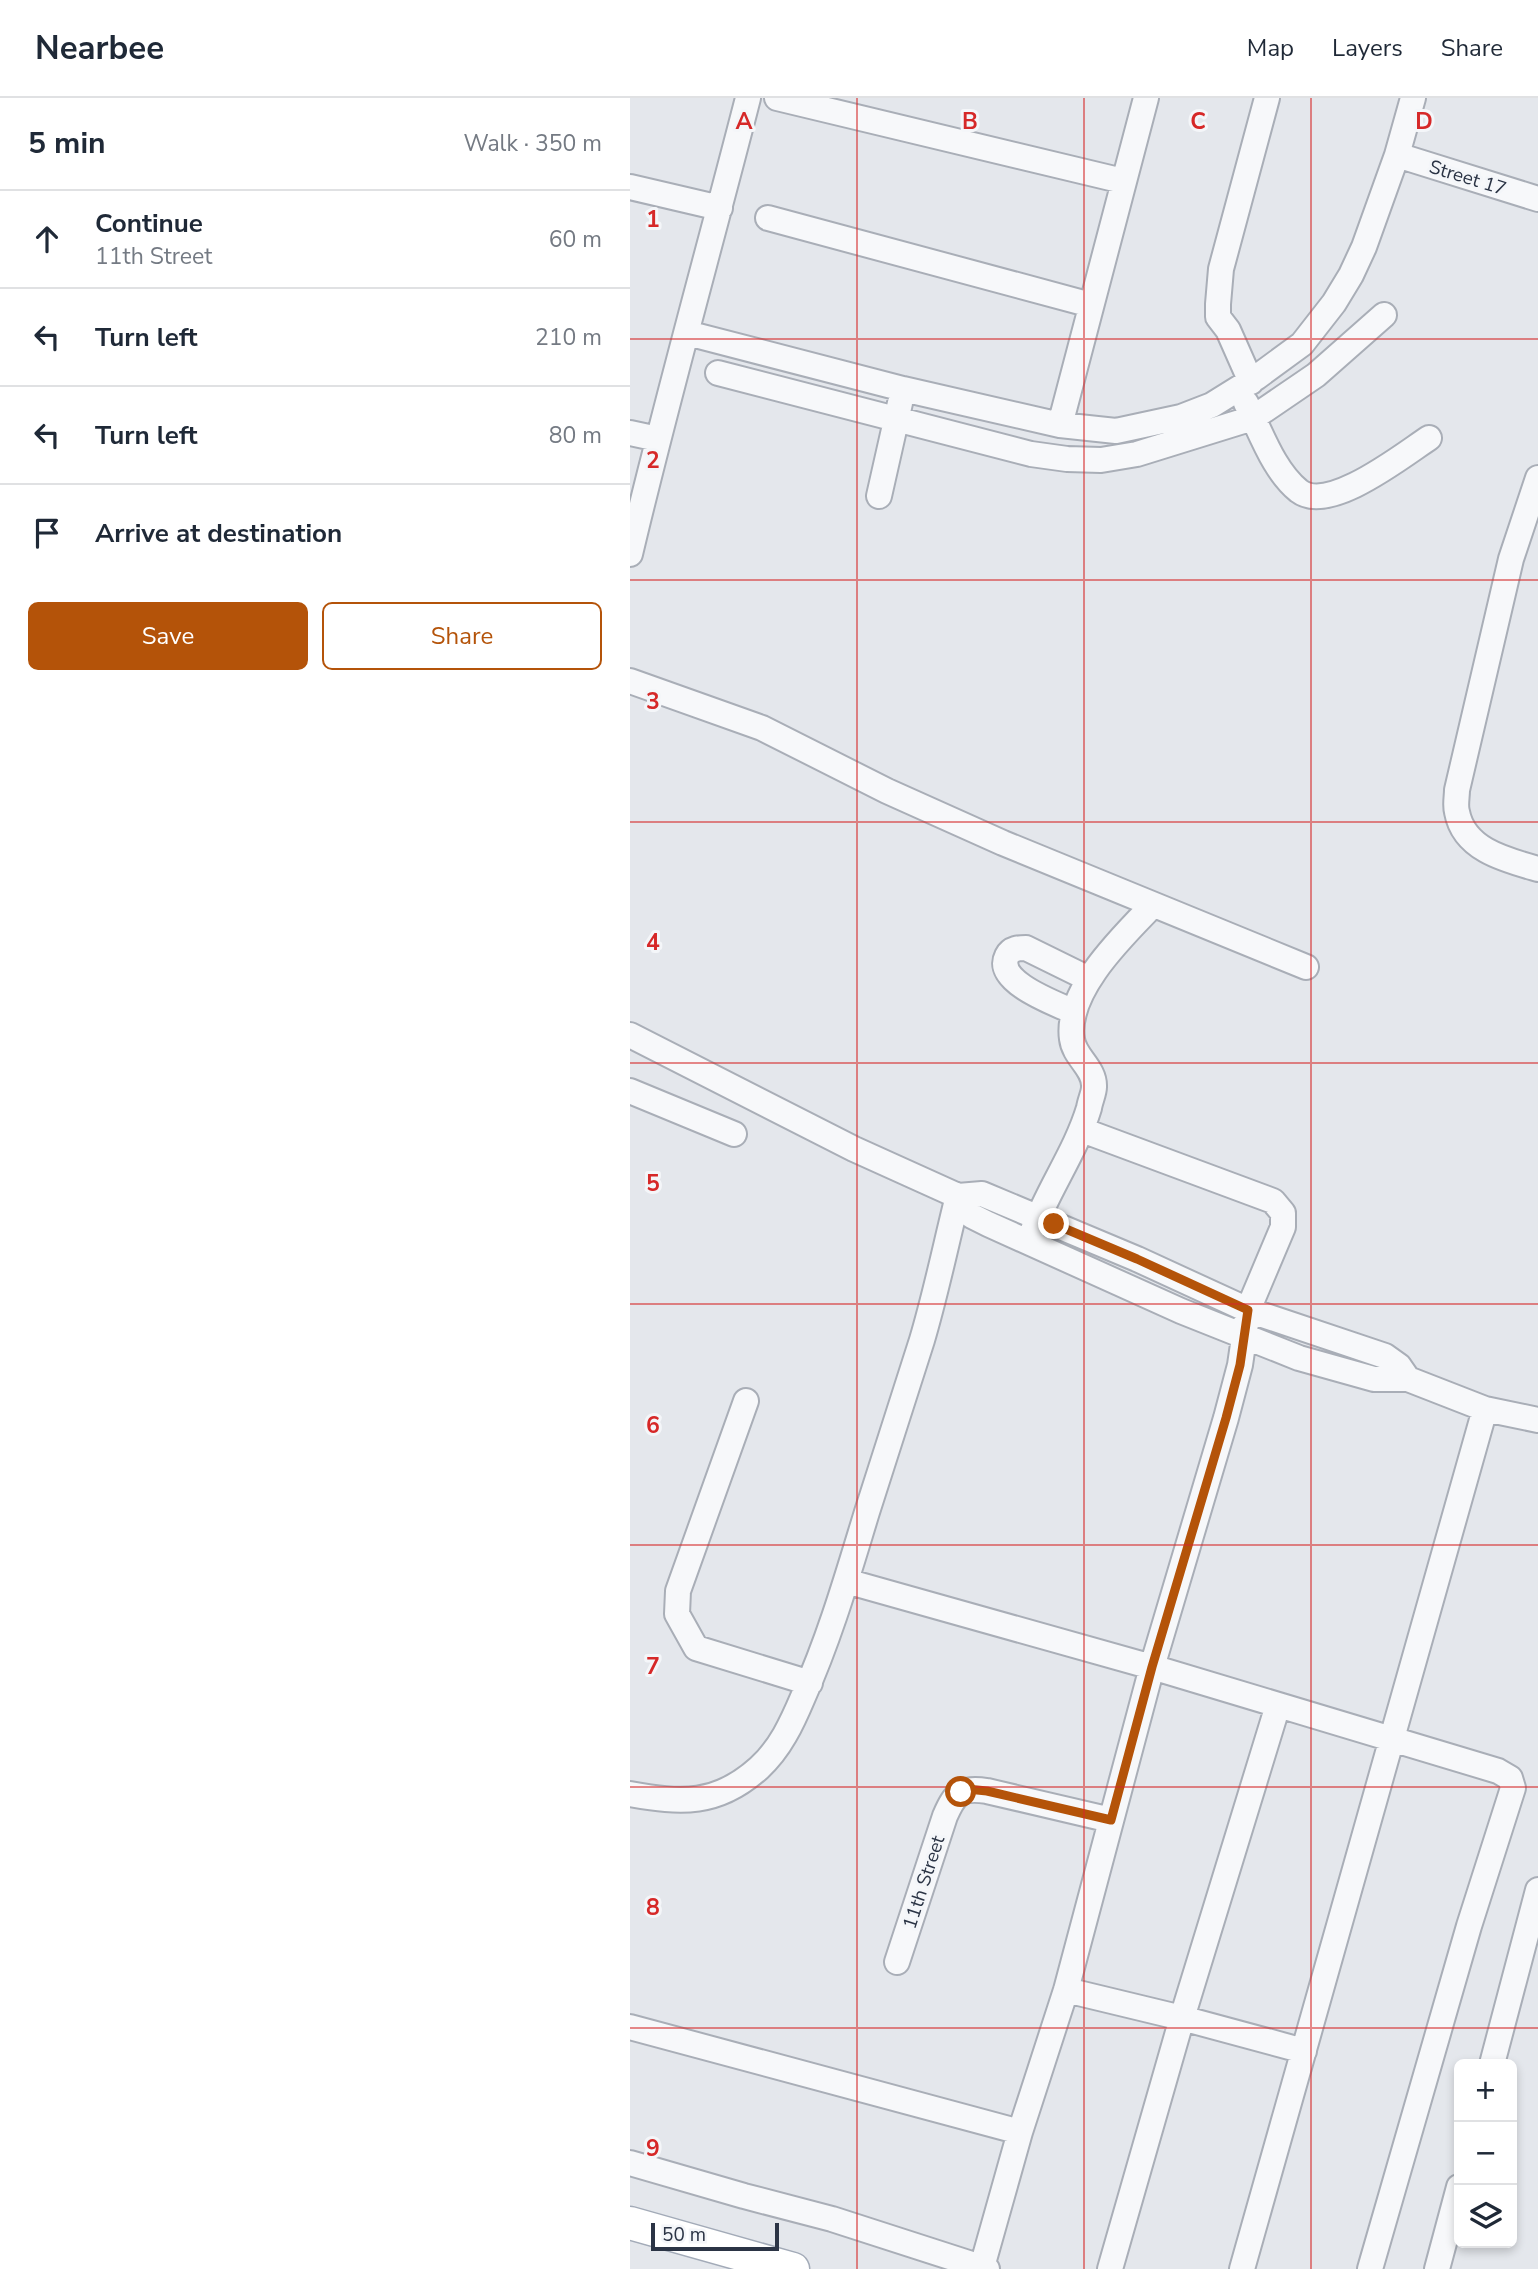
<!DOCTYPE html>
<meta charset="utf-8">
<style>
:root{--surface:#fff;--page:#f2f2f3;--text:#1f2937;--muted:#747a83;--line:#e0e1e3;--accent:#b45309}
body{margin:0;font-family:"Nunito Sans",sans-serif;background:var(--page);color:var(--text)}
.controls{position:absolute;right:21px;bottom:21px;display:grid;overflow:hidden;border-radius:10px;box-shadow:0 4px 10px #0003}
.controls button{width:63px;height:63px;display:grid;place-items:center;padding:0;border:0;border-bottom:2px solid var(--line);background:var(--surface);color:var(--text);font:35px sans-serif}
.scale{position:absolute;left:21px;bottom:18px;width:128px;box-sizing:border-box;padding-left:7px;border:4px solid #2b3445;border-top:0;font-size:19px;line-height:24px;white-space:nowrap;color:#2b3445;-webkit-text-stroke:5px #f4f6f9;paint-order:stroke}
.stop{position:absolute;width:21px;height:21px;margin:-16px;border:5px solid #b45309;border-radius:50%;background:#fff}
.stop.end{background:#b45309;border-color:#fff;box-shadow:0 2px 7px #0008}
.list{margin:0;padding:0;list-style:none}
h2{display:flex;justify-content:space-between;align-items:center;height:91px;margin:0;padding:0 28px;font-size:30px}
h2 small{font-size:23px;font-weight:400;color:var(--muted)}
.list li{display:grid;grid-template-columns:46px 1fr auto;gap:21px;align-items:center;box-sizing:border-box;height:98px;padding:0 28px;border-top:2px solid var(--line)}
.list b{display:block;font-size:26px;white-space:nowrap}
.list p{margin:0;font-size:23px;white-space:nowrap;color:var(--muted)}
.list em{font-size:23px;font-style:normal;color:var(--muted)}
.actions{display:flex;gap:14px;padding:21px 28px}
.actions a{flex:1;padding:16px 0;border:2px solid var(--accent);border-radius:10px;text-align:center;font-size:24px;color:var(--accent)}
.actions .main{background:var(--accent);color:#fff}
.icon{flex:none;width:38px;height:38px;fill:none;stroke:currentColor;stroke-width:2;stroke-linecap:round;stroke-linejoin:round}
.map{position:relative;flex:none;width:908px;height:2171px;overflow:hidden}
header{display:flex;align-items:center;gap:42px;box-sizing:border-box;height:98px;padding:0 35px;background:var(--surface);border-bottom:2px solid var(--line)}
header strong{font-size:33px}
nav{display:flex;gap:38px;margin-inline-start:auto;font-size:24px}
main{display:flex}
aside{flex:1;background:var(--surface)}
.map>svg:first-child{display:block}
</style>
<header>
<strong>Nearbee</strong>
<nav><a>Map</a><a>Layers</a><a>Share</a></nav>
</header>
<main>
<aside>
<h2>5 min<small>Walk · 350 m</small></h2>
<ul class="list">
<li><svg class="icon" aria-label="ahead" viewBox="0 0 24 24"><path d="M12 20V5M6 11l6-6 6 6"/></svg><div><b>Continue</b><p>11th Street</p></div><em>60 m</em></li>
<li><svg class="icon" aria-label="left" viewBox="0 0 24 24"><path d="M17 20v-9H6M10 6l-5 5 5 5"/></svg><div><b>Turn left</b></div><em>210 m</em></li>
<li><svg class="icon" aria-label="left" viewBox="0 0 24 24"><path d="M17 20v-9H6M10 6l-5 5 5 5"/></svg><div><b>Turn left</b></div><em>80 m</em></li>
<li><svg class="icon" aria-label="arrive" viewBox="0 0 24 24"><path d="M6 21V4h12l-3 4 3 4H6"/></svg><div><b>Arrive at destination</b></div></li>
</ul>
<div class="actions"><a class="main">Save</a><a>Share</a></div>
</aside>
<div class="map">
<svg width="908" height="2171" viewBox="0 0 908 2171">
<rect width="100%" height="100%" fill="#e4e7ec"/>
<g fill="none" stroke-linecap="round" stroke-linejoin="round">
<g stroke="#a9aeb7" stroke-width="28">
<path id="minor" d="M147 0 493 83
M767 57 908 101
M0 89 90 110
M138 120 461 207
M57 235 273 291 430 327 486 333 551 319 582 307 627 279 672 246 704 205 721 177 734 149 767 57 783 0
M88 275 401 356 437 361 471 362 507 356 623 320 686 277 754 217
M621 284 598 232 588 219V206L591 171 637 0
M616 305C631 334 643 372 669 393 699 416 773 357 799 340
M430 327 516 0
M0 335 28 341
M908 380 881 461 827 692C827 699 825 707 827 714 834 752 876 762 908 771
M249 398 270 305
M0 456C36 304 79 152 118 0
M0 583 132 630 257 693 373 745 676 869
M444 914C427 906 364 884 377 858 381 850 389 850 396 850L459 881
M0 937 224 1051 328 1098 352 1096 507 1161 618 1212 755 1258 769 1268 778 1281
M0 993 104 1036
M328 1098 342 1118 358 1126 551 1213 669 1260 744 1281H778L855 1311 908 1322
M403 1132C419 1090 446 1053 459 1010 460 1003 464 995 464 989 465 970 444 959 442 941 435 893 493 838 523 807
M116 1303 48 1493 47 1516 66 1550 180 1585
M216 1483 522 1569 868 1673 880 1680 883 1690 839 1828 740 2171
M0 1696C51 1705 87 1708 129 1670 150 1651 162 1625 173 1599 200 1539 218 1476 237 1414 255 1356 274 1299 292 1242 306 1195 316 1146 328 1098
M267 1864 315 1718C325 1695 331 1689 357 1693L481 1722
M436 1892 552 1920 674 1953
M0 1929 390 2034
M862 1966 908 1792
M0 2065 114 2098 202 2121 357 2171
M352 2169 390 2034 436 1892 522 1569 596 1320 610 1267 618 1212 653 1129V1115L643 1103 452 1032
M480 2171 552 1920 648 1607
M612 2171 855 1311
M807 2171 829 2089"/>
</g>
<g stroke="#a3abb8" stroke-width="35">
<path id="major" d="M0 2125 163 2171"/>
</g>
<use href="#minor" stroke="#f7f8fa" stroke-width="24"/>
<use href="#major" stroke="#fff" stroke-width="32"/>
</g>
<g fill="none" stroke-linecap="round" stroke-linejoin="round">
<path stroke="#b45309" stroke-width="9" d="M331 1694 337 1691 357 1693 481 1722 522 1569 596 1320 610 1267 618 1212 507 1161 424 1126"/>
</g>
<path fill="none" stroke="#d62828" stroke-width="2" stroke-opacity="0.55" d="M227 0V2171M454 0V2171M681 0V2171M0 241H908M0 482H908M0 724H908M0 965H908M0 1206H908M0 1447H908M0 1689H908M0 1930H908"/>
<g text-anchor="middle" stroke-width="6" stroke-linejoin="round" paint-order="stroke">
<g font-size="19" fill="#2b3445" stroke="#f4f6f9">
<text transform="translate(838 79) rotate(17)" y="7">Street 17</text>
<text transform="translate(293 1784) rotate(-72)" y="7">11th Street</text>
</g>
</g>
<g font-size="23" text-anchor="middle" font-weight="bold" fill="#d62828" stroke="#f4f6f9" stroke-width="6" stroke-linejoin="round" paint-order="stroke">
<text x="114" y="31">A</text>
<text x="340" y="31">B</text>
<text x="568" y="31">C</text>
<text x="794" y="31">D</text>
<text x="23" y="129">1</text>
<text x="23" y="370">2</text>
<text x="23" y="611">3</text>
<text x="23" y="852">4</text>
<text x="23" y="1093">5</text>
<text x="23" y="1335">6</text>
<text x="23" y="1576">7</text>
<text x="23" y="1817">8</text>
<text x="23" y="2058">9</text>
</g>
</svg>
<div class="controls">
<button>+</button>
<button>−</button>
<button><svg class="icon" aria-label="layers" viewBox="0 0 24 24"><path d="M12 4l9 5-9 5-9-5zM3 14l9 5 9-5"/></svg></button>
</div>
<div class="scale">50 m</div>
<div class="stop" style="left:331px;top:1694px"></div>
<div class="stop end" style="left:424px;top:1126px"></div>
</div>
</main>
